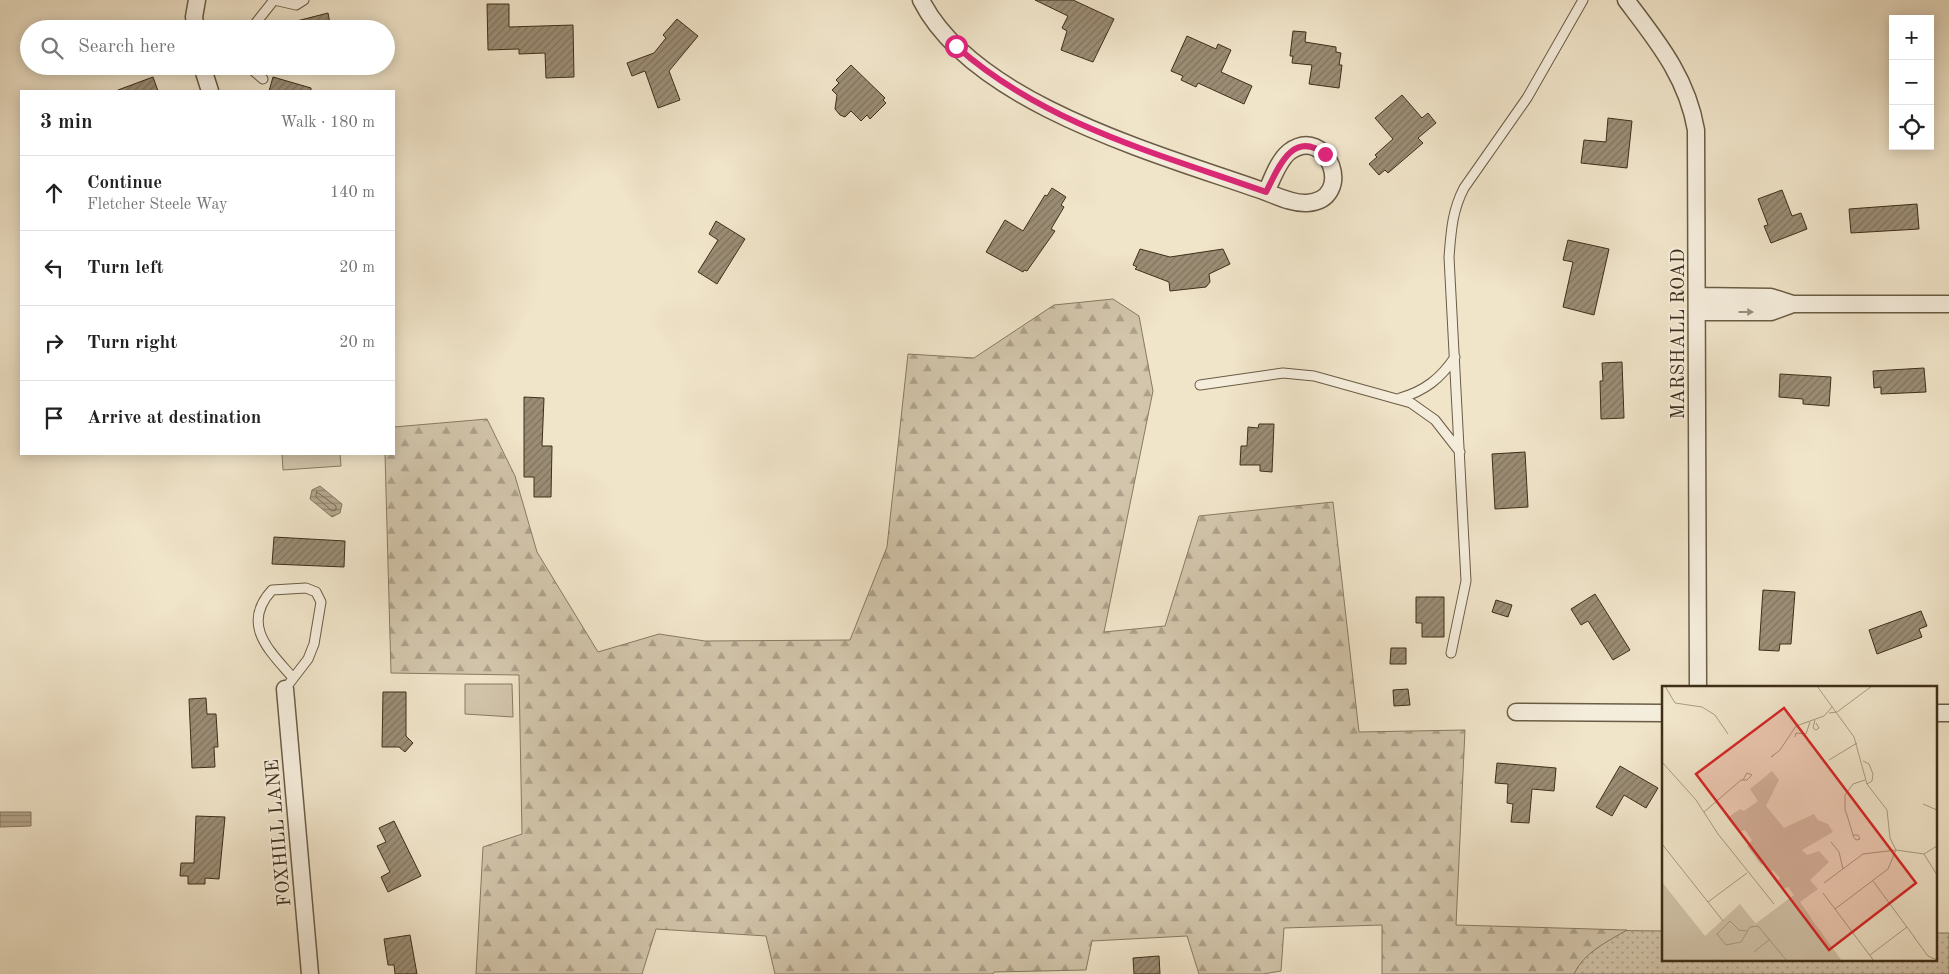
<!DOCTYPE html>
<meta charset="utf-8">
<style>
:root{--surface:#fff;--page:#f2f2f2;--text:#222;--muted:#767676;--line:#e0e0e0}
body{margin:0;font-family:"Old Standard TT",serif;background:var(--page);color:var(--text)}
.controls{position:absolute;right:15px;top:15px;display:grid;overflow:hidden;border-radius:0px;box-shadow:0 2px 12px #0003}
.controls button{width:45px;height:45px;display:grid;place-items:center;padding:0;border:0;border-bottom:1px solid var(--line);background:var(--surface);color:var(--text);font:25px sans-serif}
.stop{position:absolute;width:15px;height:15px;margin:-11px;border:4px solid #db2777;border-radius:50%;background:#fff}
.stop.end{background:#db2777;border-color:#fff;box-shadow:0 1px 5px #0008}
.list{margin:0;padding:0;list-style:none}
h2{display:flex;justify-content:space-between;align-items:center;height:65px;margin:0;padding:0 20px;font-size:21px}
h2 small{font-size:16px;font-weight:400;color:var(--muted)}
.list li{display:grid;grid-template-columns:32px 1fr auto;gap:15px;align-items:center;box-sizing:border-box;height:75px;padding:0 20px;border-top:1px solid var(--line)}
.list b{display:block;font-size:19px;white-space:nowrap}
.list p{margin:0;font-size:16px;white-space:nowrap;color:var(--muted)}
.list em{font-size:16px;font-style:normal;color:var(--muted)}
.icon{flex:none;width:28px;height:28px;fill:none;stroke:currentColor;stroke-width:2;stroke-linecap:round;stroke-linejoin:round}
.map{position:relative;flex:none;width:1949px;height:974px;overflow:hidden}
.search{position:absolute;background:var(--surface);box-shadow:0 2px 12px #0003;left:20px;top:20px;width:375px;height:55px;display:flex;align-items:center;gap:12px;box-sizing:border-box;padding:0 18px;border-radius:28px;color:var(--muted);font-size:19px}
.panel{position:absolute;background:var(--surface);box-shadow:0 2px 12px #0003;left:20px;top:90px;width:375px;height:365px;border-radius:0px}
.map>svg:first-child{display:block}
</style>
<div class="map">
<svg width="1949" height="974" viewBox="0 0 1949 974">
<defs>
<pattern id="grass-dots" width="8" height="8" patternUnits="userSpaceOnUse" patternTransform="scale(1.25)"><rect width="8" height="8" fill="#d2c5ab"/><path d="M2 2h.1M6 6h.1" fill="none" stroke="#aca08a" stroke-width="1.8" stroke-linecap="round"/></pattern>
<pattern id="forest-firs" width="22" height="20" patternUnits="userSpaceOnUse" patternTransform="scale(1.25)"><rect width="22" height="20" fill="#d2c5ab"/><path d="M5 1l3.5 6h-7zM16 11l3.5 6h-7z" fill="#aca08a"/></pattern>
<pattern id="water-rules" width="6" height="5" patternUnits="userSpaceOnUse" patternTransform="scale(1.25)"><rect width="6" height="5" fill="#b4a68d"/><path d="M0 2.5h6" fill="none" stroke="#948872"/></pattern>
<pattern id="building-hatch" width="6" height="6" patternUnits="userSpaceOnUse" patternTransform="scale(1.25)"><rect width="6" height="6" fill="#9b8d75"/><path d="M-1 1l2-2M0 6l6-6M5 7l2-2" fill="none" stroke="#80745f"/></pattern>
</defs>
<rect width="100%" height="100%" fill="#f0e4c9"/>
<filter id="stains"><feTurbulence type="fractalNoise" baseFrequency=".004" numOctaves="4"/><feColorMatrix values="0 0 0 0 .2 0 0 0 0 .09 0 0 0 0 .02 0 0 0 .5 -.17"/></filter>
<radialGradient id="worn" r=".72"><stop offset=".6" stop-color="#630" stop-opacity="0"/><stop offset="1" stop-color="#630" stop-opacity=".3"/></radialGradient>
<path fill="url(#grass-dots)" stroke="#887a62" d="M1570 930 1663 931V960H1935V933H1949V974H1382Z"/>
<path fill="url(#forest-firs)" stroke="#887a62" d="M1113 299 1139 316 1153 391 1104 632 1165 626 1199 516 1333 502 1359 732 1465 730 1456 925 1627 930C1607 942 1584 952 1574 974H1382V925L1284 928 1281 971 1263 974H1199L1187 936 1092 941 1086 970 994 972 993 974H775L766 936 656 929 642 974H476L483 847 522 834 519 675 391 673 385 454H394V427L487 419 515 476 537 552 598 652 659 634 705 641 850 640 887 547 908 354 974 358 1054 305Z"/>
<path fill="#d2c5ab" stroke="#887a62" d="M282 454H340L341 466 283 470Z
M465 684H512L513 717 465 714Z"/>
<path fill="url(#water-rules)" stroke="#85765f" d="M320 486 342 504 340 513 332 517 310 499 312 490Z
M0 812H31V826L0 827Z"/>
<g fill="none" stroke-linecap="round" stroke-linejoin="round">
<path stroke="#7a6a53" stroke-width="1" d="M317 492 336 506V510L332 511 316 497Z"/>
</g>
<path fill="url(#building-hatch)" stroke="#3f2f19" d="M1035 0H1073L1114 19 1093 62 1061 50 1067 31 1062 28 1068 16Z
M487 4H509V27L573 25 574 77 546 78 545 53 519 54V49L488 50Z
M328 13 331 29H286L285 24Z
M677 19 698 36 669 71 680 100 658 108 645 71 632 76 627 63 654 53 666 38 663 35Z
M1293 31 1306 32 1305 42 1336 47V52L1341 53 1339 65H1342L1339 88 1309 84 1312 65 1292 63 1293 56H1290Z
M1187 36 1216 49 1218 44 1231 50 1221 72 1252 86 1244 104 1198 83 1196 87 1181 80 1183 76 1171 71Z
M851 65 885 98 883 100 886 103 870 119 867 115 861 121 851 111 845 117 840 115 835 109 837 95 832 90 839 83 836 80Z
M153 77 158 91H118V90Z
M273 77 311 88V91H269Z
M1402 95 1422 118 1428 113 1436 123 1418 138 1423 143 1388 173 1385 170 1379 175 1369 164 1377 157 1375 155 1393 139 1375 118Z
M1608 118 1632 121 1627 168 1581 163 1584 140 1606 142Z
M1052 188 1066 197 1061 205 1064 207 1051 229 1055 231 1027 271 1024 270 1023 272 986 252 1005 220 1023 231 1045 195 1047 196Z
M1782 190 1792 216 1801 213 1807 229 1771 243 1764 226 1768 225 1758 199Z
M1917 204 1919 229 1851 233 1849 209Z
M716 221 745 239 717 284 698 272 718 240 709 234Z
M1568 240 1609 249 1594 315 1563 307 1573 262 1563 260Z
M1140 249 1170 257 1223 249 1230 264 1209 274 1210 282 1206 287 1170 291 1169 282 1135 269 1137 267 1133 265Z
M1622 362 1624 418 1601 419 1600 381H1603L1602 363Z
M1924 368 1926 392 1881 394V387L1874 388 1873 371Z
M1780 374 1831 377 1829 406 1803 404V399L1779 397Z
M524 397 544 398 542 446H552L551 497H534V477H524Z
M1259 424H1274L1272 472 1260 471V465H1240L1241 446H1247L1248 427 1258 428Z
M1525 452 1528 507 1495 509 1492 454Z
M274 537 345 541 344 567 272 564Z
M1763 590 1795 592 1791 644H1780L1779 651 1759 650Z
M1595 594 1630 650 1613 660 1588 621 1581 625 1571 609Z
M1416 597H1444V637H1422V623H1416Z
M1496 600 1512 605 1508 617 1492 612Z
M1921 611 1927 626 1919 629 1922 637 1877 654 1869 630Z
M1391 648H1406V664H1390Z
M1408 689 1410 705 1394 706 1393 690Z
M383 692H406V736L413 743 405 752 399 747H382Z
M206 698 207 714H216L218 747H214L215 767 192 768 189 699Z
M1497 763 1556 768 1554 791 1532 789 1529 823 1511 822 1513 804 1507 803 1508 784 1495 783Z
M1620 766 1658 788 1646 808 1624 795 1612 816 1596 807Z
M196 816 225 817 219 879 205 878V884H188V876H180L181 863H194Z
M394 821 421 876 388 892 381 877 390 872 377 846 386 842 379 828Z
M410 935 417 974H395L394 965H388L384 939Z
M1159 956 1160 974H1134L1133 958Z"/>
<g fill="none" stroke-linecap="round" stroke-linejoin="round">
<g stroke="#6b5c45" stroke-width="11">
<path id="lane" d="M251 29 274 0 296 5 304 0
M248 66 263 79
M1200 385 1283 373 1314 376 1411 403 1435 420 1460 452
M1400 398C1425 391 1441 378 1455 357
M1451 653 1466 581 1449 257C1451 232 1452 211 1464 188L1527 98 1583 0
M285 689 308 659 314 644 321 602 316 592 306 588 272 590C240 625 270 651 293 678"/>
</g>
<g stroke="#6b5c45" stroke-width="19">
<path id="street" d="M921 0C974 105 1162 155 1266 192 1279 197 1294 204 1307 203 1356 200 1328 123 1289 152 1278 161 1272 180 1266 192
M1626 0C1657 41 1687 77 1696 130L1698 688
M196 29 194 17 197 0
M202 66 210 91
M1697 296 1771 297 1793 304H1949
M1698 312H1771L1793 304
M285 689 310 974
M1516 712 1663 713
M1935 713H1949"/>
</g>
<use href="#lane" stroke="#f5eddc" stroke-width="9"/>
<use href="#street" stroke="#f5eddc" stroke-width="16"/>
</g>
<defs><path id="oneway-solid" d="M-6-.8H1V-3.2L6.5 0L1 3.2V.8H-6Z" transform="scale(1.25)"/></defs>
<use fill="#9a8e7a" href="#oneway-solid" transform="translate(1746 312)"/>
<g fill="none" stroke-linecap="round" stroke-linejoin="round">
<path stroke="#db2777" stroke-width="6" d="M956 46C1043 124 1159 154 1266 192 1278 169 1292 129 1325 154"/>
</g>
<g text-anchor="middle" stroke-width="4" stroke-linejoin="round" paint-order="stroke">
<g font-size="19" fill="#3f2f19" stroke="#f5eddc">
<text transform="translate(1677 334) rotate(-90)" y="7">MARSHALL ROAD</text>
<text transform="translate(277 833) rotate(-95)" y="7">FOXHILL LANE</text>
</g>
</g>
<g transform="translate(1662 686)">
<rect width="275" height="275" fill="#f0e4c9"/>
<path d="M0 196 43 250 78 218 94 238 132 209 180 275H0Z" fill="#d2c5ab"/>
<path d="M110 85 117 94 104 120 122 142 152 128 156 134 166 138 171 146 140 164 145 169 157 165 167 176 148 194 156 203 138 216 149 232 139 230 127 241 108 245 93 238 132 209 126 201 121 203 115 197 118 192 111 184 108 186 102 177 99 179 85 160 90 154 83 144 77 146 65 132 78 123 82 125 96 115 88 103Z" fill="#d2c5ab"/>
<path fill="none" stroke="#a99c83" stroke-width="1" d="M3 0 13 17 40 21 53 29 66 48M155 0 192 51 205 98 225 124 228 152 234 164M167 27 175 26 210 0M153 34 151 42 154 44 157 42 154 37M133 51 134 47 144 48 148 36M112 69 109 71 118 64 134 40 162 30 170 21M167 74 195 57M201 75 207 78 211 88 210 95 205 98M0 76 34 114 56 148 112 218M261 118 275 124M42 126 79 94H85L90 89 85 87 81 94M191 149H196L198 153 194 154 191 150V149L185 129 183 124V109L191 98 203 94M169 156 177 166 181 183M0 158 61 235M262 168 275 160M211 195 253 252M162 197 201 168 234 164 262 168 275 189M161 207 212 275M46 216 85 187M173 223 226 183 234 164M85 245 77 244 68 235 55 248 64 259 79 256 88 241 96 240 125 275M252 251 266 270 275 274M92 266 108 253M208 269 245 241"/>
<path fill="#d62828" fill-opacity="0.15" stroke="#d62828" stroke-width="2.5" d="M122 22 254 197 167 264 34 88Z"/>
<rect width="275" height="275" fill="none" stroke="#3f2f19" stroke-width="2.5"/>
</g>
<rect width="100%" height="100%" filter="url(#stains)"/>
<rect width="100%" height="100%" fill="url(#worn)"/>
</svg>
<div class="controls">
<button>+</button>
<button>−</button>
<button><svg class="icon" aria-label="locate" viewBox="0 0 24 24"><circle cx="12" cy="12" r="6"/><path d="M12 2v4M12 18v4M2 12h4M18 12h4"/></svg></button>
</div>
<div class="stop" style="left:956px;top:46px"></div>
<div class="stop end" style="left:1325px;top:154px"></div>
<div class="search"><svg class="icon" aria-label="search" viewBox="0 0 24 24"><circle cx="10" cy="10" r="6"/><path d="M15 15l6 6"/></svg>Search here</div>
<section class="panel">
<h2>3 min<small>Walk · 180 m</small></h2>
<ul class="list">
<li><svg class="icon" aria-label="ahead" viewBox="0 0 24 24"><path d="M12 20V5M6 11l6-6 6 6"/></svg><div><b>Continue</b><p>Fletcher Steele Way</p></div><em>140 m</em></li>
<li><svg class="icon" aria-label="left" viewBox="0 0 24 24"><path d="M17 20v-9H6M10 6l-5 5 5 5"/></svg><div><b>Turn left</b></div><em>20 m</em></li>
<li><svg class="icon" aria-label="right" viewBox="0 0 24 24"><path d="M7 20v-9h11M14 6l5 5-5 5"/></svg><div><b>Turn right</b></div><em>20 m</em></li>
<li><svg class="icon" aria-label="arrive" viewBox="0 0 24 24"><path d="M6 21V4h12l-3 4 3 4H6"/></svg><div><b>Arrive at destination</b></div></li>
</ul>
</section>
</div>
